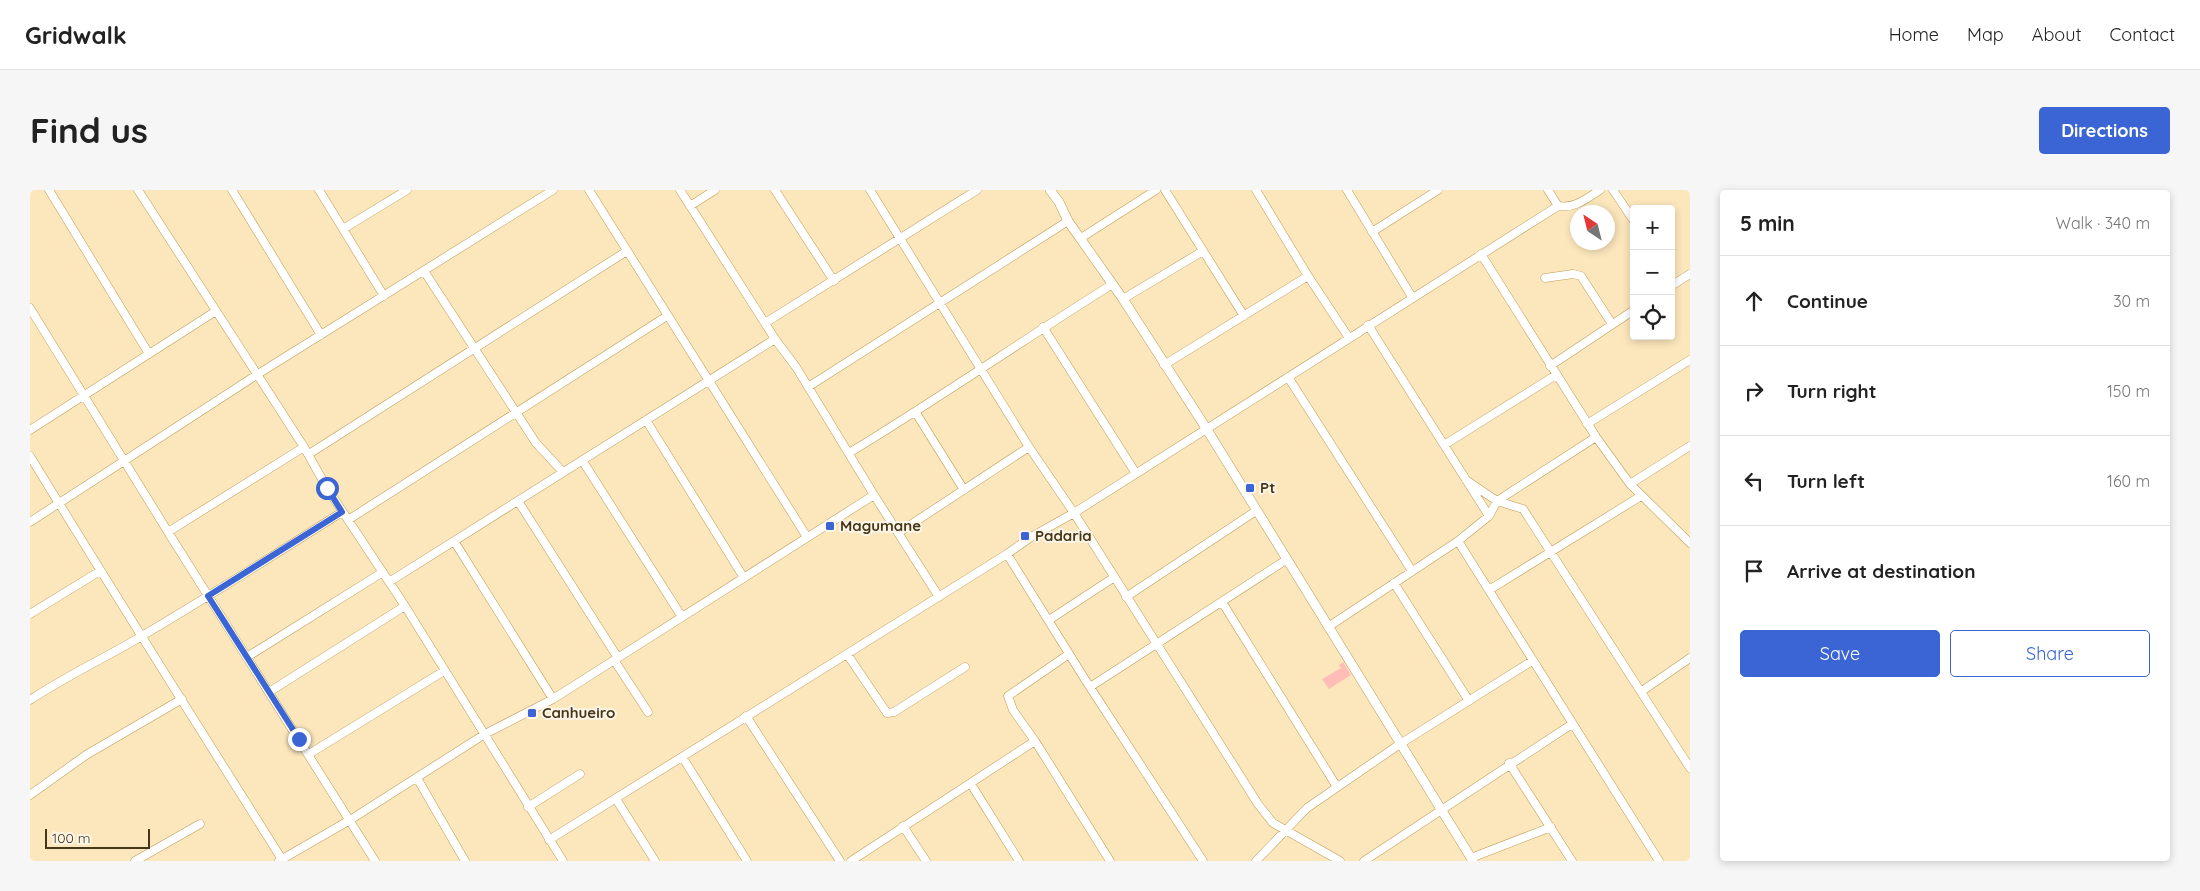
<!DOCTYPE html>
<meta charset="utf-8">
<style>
:root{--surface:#fff;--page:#f6f6f6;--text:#222;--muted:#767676;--line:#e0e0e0;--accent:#3b65d5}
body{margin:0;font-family:Quicksand,sans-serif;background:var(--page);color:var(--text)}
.controls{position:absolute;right:15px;top:15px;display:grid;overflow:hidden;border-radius:5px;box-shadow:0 2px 8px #0003}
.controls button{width:45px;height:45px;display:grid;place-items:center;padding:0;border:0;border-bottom:1px solid var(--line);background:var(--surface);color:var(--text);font:25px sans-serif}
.compass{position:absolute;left:1540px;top:15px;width:45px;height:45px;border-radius:50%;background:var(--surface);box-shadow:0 2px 8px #0003;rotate:325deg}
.scale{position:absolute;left:15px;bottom:12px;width:105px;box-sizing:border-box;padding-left:5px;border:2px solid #453718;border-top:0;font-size:14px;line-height:18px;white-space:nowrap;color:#453718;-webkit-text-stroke:4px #fdf6e8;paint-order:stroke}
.stop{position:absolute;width:15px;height:15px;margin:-11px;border:4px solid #3b65d5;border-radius:50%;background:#fff}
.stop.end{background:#3b65d5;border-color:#fff;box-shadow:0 1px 5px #0008}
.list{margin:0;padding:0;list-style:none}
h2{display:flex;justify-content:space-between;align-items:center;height:65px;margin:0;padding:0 20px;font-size:21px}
h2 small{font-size:16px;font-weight:400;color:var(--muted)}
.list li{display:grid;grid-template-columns:32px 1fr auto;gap:15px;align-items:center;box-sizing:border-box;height:90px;padding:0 20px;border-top:1px solid var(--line)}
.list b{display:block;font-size:19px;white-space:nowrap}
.list em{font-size:16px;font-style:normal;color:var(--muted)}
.actions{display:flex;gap:10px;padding:15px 20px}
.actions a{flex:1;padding:11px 0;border:1px solid var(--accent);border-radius:5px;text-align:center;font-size:18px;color:var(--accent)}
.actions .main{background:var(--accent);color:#fff}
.icon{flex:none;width:28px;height:28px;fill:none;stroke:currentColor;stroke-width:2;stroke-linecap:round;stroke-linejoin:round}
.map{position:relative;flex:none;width:1660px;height:671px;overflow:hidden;border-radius:5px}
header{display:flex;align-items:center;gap:30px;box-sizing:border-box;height:70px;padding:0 25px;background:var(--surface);border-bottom:1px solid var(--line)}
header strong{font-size:24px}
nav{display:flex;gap:28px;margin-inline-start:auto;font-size:18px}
.intro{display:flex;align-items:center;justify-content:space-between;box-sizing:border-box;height:120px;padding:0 30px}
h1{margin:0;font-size:35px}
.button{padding:12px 22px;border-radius:5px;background:var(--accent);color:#fff;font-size:18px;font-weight:700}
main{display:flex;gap:30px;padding:0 30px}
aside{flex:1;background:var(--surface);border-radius:5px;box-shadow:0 2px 8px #0003}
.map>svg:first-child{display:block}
</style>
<header>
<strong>Gridwalk</strong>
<nav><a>Home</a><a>Map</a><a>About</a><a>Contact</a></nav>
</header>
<div class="intro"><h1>Find us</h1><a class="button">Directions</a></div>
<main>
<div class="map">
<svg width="1660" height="671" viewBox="0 0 1660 671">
<rect width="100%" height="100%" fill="#fce7bc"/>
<path fill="#febdb6" d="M1313 472 1321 485 1299 499 1292 489 1311 478 1309 475Z"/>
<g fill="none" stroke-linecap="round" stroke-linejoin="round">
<g stroke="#bc9b52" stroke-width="9">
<path id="minor" d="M19 0 119 164
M108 0 274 257 297 298 375 416 533 671
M202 0 291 145
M289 0 354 106
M559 0 777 347
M650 0 745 149 766 177 844 305 909 407
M745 0 804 91
M840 0 999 257 1044 323 1228 614 1243 633 1310 671
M1135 0 1214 126
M1226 0 1278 86 1319 148
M1317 0 1382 107
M1518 0 1528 16
M1583 0 1604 31
M660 16 685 0
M313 39 377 0
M1342 42 1408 0
M1051 48 1126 0
M1451 64 1566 247 1600 294 1660 353
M394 81 506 253 533 282
M1515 88 1543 84 1551 86 1582 134
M1641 96 1660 84
M1093 109 1173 61
M0 118 138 342 274 257
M735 133 947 0
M1338 135 1459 326
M1013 137 1105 282
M1134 175 1278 86
M1520 176 1604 120
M1258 187 1382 381
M778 197 1038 31
M886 223 934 300
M616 230 714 388
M1557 234 1660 170
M0 240 186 121
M1414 255 1526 185
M819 263C908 209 993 150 1081 95
M279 264 597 61
M0 266C83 402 168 536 253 671
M552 270 652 427
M1436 290 1467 311 1493 319 1660 578
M1600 294 1660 256
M488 311 588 468
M318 330 637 126
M0 332 228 184 523 0
M138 342 345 671
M868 343 999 257
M424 351 523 509
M1428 351 1629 671
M977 364 1056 491 1173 671
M359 392 745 149
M1364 393 1439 511
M1459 400 1611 306
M1096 407 1226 321
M1192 412 1307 597
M0 424 70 381
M1019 430 1083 388
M1298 437 1428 351 1459 326 1467 311 1566 247
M817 464 857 523 864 522 935 477
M1039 464 978 506 983 520 1005 551 1080 671
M217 467 353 382
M584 470 618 522
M1060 497 1256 370
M1612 501 1660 468
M239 502 375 416
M0 510C36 486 75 468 112 446 180 406 246 364 312 322
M716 526 810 671
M279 564 414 481
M653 568 717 671
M1479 573 1542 671
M387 588 435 671
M941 594 989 671
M0 605 56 565 152 509
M586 609 625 671
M498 617 550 584
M873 636 896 671
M519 650 977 364 1001 347 1044 323 1528 16C1544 19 1556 9 1570 0
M1441 668 1521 637
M105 671 170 634
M249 671 320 630 455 544 523 509 844 305
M821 671 1005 551
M1226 671 1277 618 1370 554 1502 471
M1334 671 1542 534"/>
</g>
<g stroke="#bc9b52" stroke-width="10">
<path id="tertiary" d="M1020 0 1029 12 1038 31 1093 109 1176 238 1443 671"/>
</g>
<use href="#minor" stroke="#fff" stroke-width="8"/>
<use href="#tertiary" stroke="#fff" stroke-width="9"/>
</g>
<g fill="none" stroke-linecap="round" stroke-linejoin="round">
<path stroke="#3b65d5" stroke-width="6" d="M269 549 178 406 312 322 297 298"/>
</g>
<g fill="#3b65d5" stroke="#fdf6e8" stroke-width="2">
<rect x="1215" y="293" width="10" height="10" rx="2.5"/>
<rect x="795" y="331" width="10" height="10" rx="2.5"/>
<rect x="990" y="341" width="10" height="10" rx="2.5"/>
<rect x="497" y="518" width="10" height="10" rx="2.5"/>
</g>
<g text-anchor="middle" stroke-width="4" stroke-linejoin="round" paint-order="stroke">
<g font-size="15" font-weight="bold" fill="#453718" stroke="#fdf6e8" text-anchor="start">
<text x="1230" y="303">Pt</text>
<text x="810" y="341">Magumane</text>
<text x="1005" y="351">Padaria</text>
<text x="512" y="528">Canhueiro</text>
</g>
</g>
</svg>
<div class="controls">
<button>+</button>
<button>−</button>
<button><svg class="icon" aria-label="locate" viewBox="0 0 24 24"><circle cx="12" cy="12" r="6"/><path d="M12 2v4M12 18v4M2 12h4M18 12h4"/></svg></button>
</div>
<svg class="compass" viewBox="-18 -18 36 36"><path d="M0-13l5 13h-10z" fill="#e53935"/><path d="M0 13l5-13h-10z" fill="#767676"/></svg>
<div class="scale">100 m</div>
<div class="stop" style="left:297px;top:298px"></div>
<div class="stop end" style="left:269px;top:549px"></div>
</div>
<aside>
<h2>5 min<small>Walk · 340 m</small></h2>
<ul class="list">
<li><svg class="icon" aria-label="ahead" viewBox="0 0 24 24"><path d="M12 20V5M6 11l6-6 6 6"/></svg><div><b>Continue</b></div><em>30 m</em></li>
<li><svg class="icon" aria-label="right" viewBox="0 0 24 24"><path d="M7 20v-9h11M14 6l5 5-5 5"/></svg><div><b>Turn right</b></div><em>150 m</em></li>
<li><svg class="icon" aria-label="left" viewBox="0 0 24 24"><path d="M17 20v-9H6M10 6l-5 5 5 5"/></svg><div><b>Turn left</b></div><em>160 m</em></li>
<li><svg class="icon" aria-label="arrive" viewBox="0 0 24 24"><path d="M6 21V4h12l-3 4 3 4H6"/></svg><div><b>Arrive at destination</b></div></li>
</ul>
<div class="actions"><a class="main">Save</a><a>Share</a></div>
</aside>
</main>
